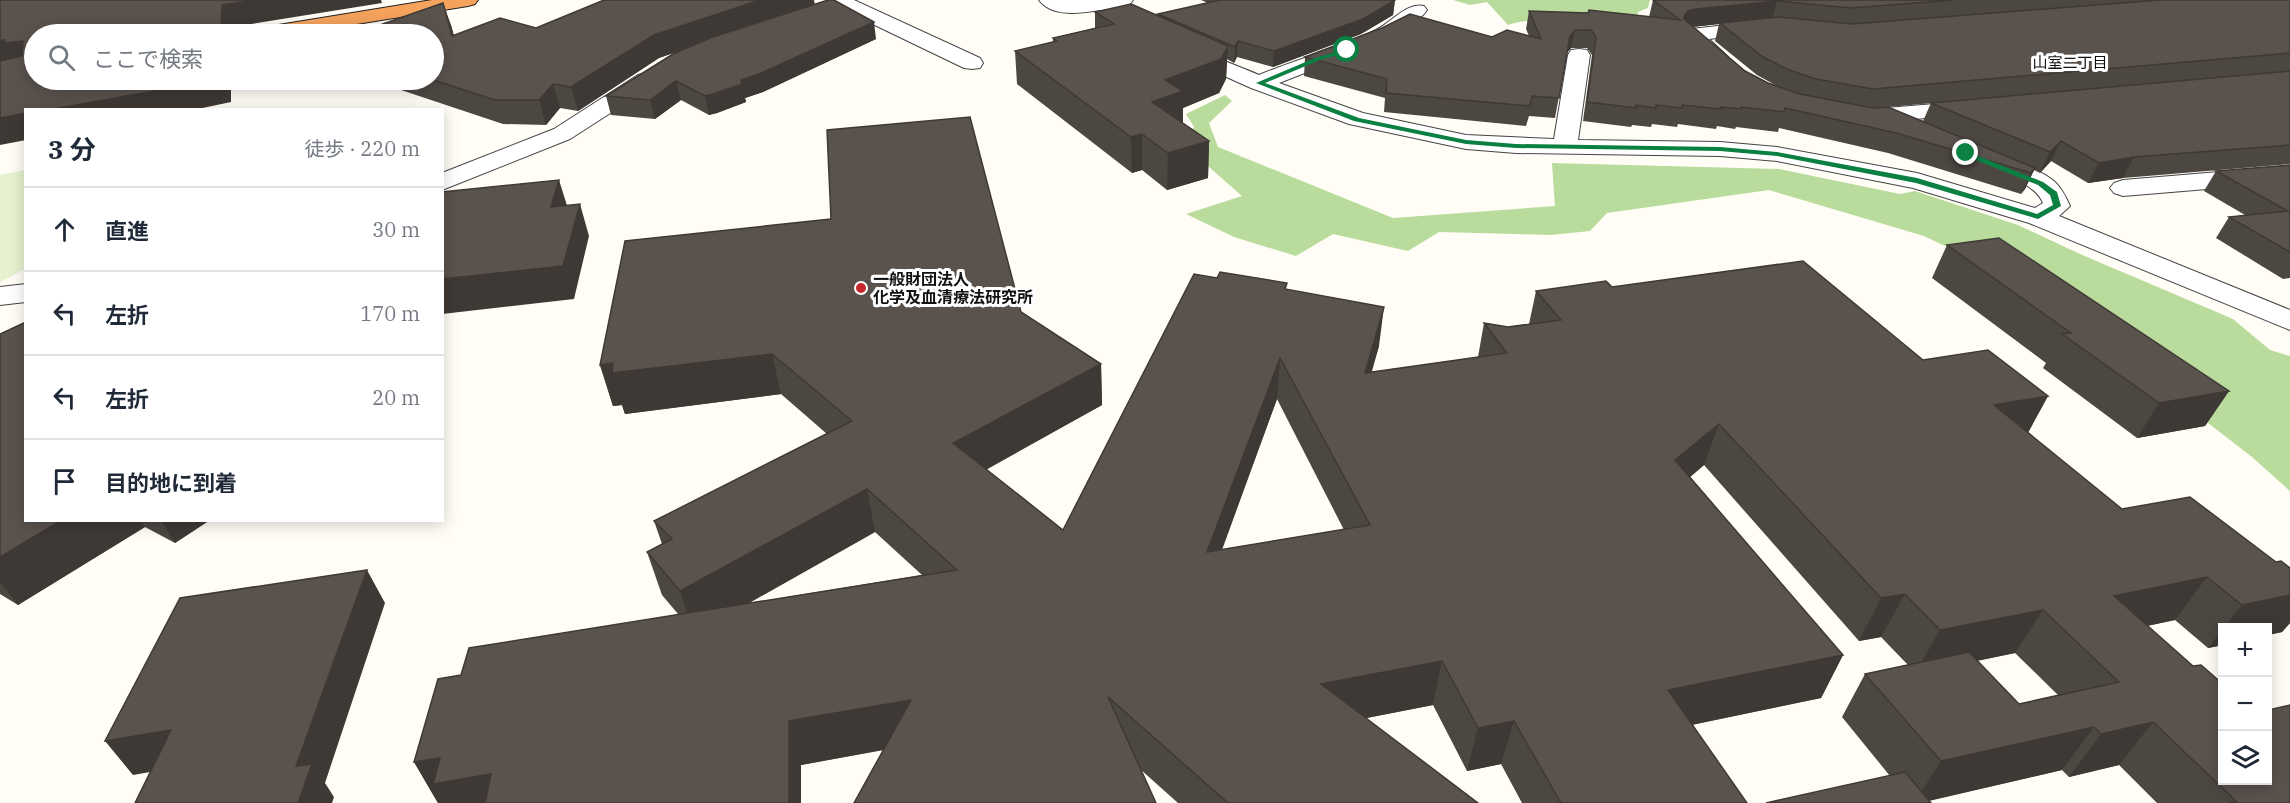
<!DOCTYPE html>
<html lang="ja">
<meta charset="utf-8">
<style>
:root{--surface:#fff;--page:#f6f6f7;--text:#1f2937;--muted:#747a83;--line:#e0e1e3}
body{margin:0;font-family:"IBM Plex Serif","Noto Sans JP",serif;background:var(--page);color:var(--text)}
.controls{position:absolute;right:18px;bottom:18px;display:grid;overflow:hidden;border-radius:0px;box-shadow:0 3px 15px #0003}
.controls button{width:54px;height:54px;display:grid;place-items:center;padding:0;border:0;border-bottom:2px solid var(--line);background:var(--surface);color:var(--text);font:30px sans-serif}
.stop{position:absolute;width:18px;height:18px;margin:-14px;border:4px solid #0b8043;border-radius:50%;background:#fff}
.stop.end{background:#0b8043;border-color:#fff;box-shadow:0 2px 6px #0008}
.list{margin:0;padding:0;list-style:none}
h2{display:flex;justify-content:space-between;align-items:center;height:78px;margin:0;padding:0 24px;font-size:26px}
h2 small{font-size:20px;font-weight:400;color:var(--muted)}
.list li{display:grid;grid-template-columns:39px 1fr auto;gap:18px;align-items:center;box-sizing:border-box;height:84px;padding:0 24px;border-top:2px solid var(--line)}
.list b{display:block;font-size:22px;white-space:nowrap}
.list em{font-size:20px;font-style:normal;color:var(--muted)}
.icon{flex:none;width:33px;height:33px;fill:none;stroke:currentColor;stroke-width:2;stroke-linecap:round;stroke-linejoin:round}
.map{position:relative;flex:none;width:2290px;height:803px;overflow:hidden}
.search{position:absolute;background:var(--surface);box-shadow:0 3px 15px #0003;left:24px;top:24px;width:420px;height:66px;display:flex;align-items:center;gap:15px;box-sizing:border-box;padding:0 21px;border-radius:33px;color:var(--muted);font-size:22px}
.panel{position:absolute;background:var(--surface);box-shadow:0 3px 15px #0003;left:24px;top:108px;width:420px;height:414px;border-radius:0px}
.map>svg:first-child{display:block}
</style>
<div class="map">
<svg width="2290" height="803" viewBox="0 0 2290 803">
<rect width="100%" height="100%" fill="#fffdf5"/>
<path fill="#b9dc9c" d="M1453 0H1650L1648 8 1638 12 1636 21C1606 21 1534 15 1508 25L1487 2 1470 5Z
M1225 95 1232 101 1209 123 1218 147 1393 218 1555 206 1552 163 1779 169 1900 194 1915 191 2018 225 2080 254 2233 319 2270 350 2290 356V491L2252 457 2142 372 2000 272 1924 236 1769 190 1607 213 1590 231 1551 235 1439 232 1408 251 1333 234 1296 256 1234 237 1186 214 1242 196 1184 145 1194 127 1186 114Z"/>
<path fill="#e6f2cf" d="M25 170V269L0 282V175Z"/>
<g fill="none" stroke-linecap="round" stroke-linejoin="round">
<g stroke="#444" stroke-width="2">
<path id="minor" d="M828 0H854L980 58 983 63 980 68 972 69 964 68 831 4Z
M1039 0H1133L1130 4 1119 7C1145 33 1222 59 1259 75 1298 59 1339 48 1376 30 1392 22 1407 2 1424 6L1427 10 1424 14 1405 31 1379 44 1279 83 1363 113 1466 135 1554 139 1568 55 1571 50 1579 49 1587 50 1590 55 1578 140 1720 142 1777 147 1917 173 2035 208 2043 203C2034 181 2000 175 1980 167L1977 162 1980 157C1999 152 2040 169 2055 182 2062 189 2066 197 2070 206L2059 216 2290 310V330L2029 223 1913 188 1777 161 1720 156 1516 153 1466 149 1349 124 1251 88 1142 39 1114 24 1100 10C1082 13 1052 18 1039 0Z
M1763 21 1770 23 1773 27 1770 31 1709 39 1728 57 1725 62C1708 66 1690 48 1681 35L1684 31 1691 29Z
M646 73 654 75 657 80 654 85 570 139 442 190V173L554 129 638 75Z
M1971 101 1979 103 1983 108 1979 113 1862 124 1854 122 1850 117 1854 112 1862 110Z
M2290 166V182L2123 196 2114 193 2110 188 2114 183 2123 180Z
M26 284V302L0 305V287Z"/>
</g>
<g stroke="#222" stroke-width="2">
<path id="highway" d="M432 0H478L475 4 468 6 295 34H250L253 30 260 28Z"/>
</g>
<use href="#minor" fill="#fff" fill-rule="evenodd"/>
<use href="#highway" fill="#f5a25d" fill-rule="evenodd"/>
</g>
<path fill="#4d4742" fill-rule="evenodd" d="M1201 0H1395L1393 15 1361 34 1273 67 1237 57 1234 63 1227 59 1226 79 1219 93 1183 108V123L1209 141 1208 178 1167 190 1142 170 1132 173 1017 84 1015 51 1053 42V38L1095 28V12L1158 16V14L1208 3Z
M1653 0H2290V71L1888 107 1923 121 1931 103 2290 71V164L2123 178 2088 183 2051 161 2040 173 2034 170 2025 189 2021 194 1888 153 1779 128 1778 132 1736 127 1735 129 1717 126 1716 129 1678 124 1677 127 1652 124 1651 127 1632 125 1631 127 1583 121 1592 55 1587 48H1571L1567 52 1555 118 1529 116 1526 126 1384 112 1385 98 1304 76 1305 57 1492 37 1529 36 1526 29 1529 11 1649 17ZM1719 24 1715 41 1757 75 1777 86 1768 83 1745 71 1693 27Z
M814 4 876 39 763 92 745 98 746 102 717 113 709 115 681 100 655 119 611 115 606 96 681 50 659 58 578 111 560 108 546 125 503 124 371 80H434L451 25 454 36Z
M2290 165V278L2283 279 2216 238 2229 217 2245 215 2204 191 2216 171Z
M1947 245 2229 391 2205 426 2137 438 2043 368 2046 363 1932 278Z
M1612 287 1923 360 2048 396 2028 433 2122 509 2276 562 2290 568V623L2282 632 2268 635V627H2223V645L2208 648 2175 620 2147 626 2290 803H2157L2119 765 2069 777 2062 770 1929 801 1890 776 1842 717 1865 674 1908 665 1881 637 1859 641 1704 465 1690 477 1843 655 1821 698 1692 725 1747 803H1522L1501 764 1467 771 1433 705 1366 718 1478 803H1178L1140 769 884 750 801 765V803H438L414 762 461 675 678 614 662 595 647 552 662 544 654 521 827 434 781 394 625 414 622 405 613 406 600 365 1021 312 1101 364 1102 405 986 469 1063 530 1287 289 1379 346 1371 372 1478 357 1484 323 1508 327 1529 324 1536 291ZM1277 399 1344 530 1222 550ZM875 532 922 575 749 603ZM2015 653 2058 695 2019 704 1977 661Z
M0 334 26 520H210L175 543 145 527 18 605 0 594Z"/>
<path fill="#3f3936" d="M256 0H384H381L382 3 232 27V34H221L222 5Z
M760 0H814L815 5 659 58 578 111 571 87 654 35Z
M1395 0 1393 15 1361 34 1273 67 1274 51Z
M1777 1 1772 19 1720 23 1719 24 1691 27 1683 29 1684 16 1688 11 1696 9Z
M443 3 451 25 460 59 452 36Z
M874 22 876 39 763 92 745 98 746 102 717 113 709 115 705 96Z
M1575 30 1571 48 1566 54 1570 36Z
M0 40 23 41 34 62 0 65Z
M1238 41 1237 57 1234 63 1235 47Z
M1228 46 1226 79 1219 93 1183 108V126L1152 102 1165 80Z
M216 80H231V102L193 110H48Z
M676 81 681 100 655 119 650 100Z
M553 84 560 108 546 125 539 100Z
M26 113V140L0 145V118Z
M1142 134V170L1132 173 1131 137Z
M1209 141 1208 178 1167 190 1168 153Z
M2061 141 2051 161 2040 173 2050 152Z
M2134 157 2123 178 2088 183 2099 163Z
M2035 168 2025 189 2021 194 2031 173Z
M559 180 569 212 551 207Z
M580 204 589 236 574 299 442 314V279Z
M1384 307 1379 346 1360 414 1365 373Z
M772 354 781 394 625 414 622 405 613 406 600 365Z
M1280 358 1277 399 1205 595 1207 552Z
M1101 364 1102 405 959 485 953 443Z
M2229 391 2205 426 2137 438 2159 403Z
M2048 396 2025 437 1994 405Z
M1719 424 1704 465 1661 502 1675 460Z
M867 489 875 532 694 634 680 591Z
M62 520H140L145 527 18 605 0 582V557Z
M161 520H210L175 543Z
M367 570 385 603 325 783 334 797 332 803H298L296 766Z
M2207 577 2175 620 2084 639 2114 596Z
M1905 594 1881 637 1859 641 1881 598Z
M2290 595V623L2282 632 2268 635V627H2224L2242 605Z
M2043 610 2015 653 1915 673 1940 630Z
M2223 629V645L2208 648Z
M1843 655 1821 698 1651 733 1668 690Z
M1442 661 1433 705 1316 728 1321 684Z
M911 700 919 743 801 765V803H789V721Z
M1514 721 1501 764 1467 771 1478 728Z
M2153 722 2119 765 2069 777 2101 734Z
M2094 727 2062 770 1918 803H1914L1941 761Z
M171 730 196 764 133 775 105 741Z
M440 758 491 774 507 803H438L414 762Z"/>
<path fill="#5a524d" stroke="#3f3936" stroke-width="1.5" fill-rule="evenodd" d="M0 0H256L222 5 221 34H34V80H216L48 110H26V113L0 118V61L22 56 23 41 4 43 5 40H0Z
M604 0H760L654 35 571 87 553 84 539 100H495L433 80 434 34H354L443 3 452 36 500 18 536 28Z
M828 0H834L874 22 759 74 741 80 742 84 713 94 705 96 676 81 650 100 606 96 673 54 710 38Z
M1220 0H1395L1363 19 1274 51 1238 41 1235 47 1158 14Z
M1653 0H1954L1851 8 1777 1 1696 9 1688 11 1684 16V19L1745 71 1768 83 1800 94 1873 108 1888 107 2035 168 2031 173 1896 133 1785 108 1784 112 1741 107V109L1721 107 1722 109 1682 105V108L1656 105V108L1636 105V108L1587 102 1596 37 1591 30H1575L1570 36 1559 98 1532 96 1530 106 1386 93 1387 79 1305 57 1382 28 1410 14 1492 37 1507 30 1541 39 1529 11 1588 13 1589 10 1680 20Z
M2160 0H2290V53L1873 89 1816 79 1789 70 1763 57 1720 23 1778 17 1852 24Z
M1131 4 1228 46 1221 59 1165 80 1183 91 1152 102 1209 141 1168 153 1142 134 1131 137 1015 51 1057 41 1053 38 1114 24 1095 12Z
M2290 71V145L2134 157 2099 163 2061 141 2050 152 1931 103Z
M970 117 1021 312 1101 364 953 443 1063 530 1194 274 1217 278 1220 272 1287 283 1285 289 1384 307 1365 373 1507 353 1484 323 1508 327 1561 320 1536 291 1606 281 1612 287 1803 261 1923 360 1988 350 2048 396 1994 405 2122 509 2190 497 2276 562 2281 561 2290 568V595L2242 605 2207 577 2114 596 2193 666 2201 665 2223 684V780H2268V710L2290 705V803H2229L2236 801 2153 722 2101 734 2094 727 1941 761 1865 674 1969 652 2019 704 2119 682 2043 610 1940 630 1905 594 1881 598 1719 424 1675 460 1843 655 1668 690 1747 803H1561L1514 721 1478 728 1442 661 1321 684 1478 803H1228L1108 697 1156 803H854L911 700 789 721V803H485L491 774 433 784 440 758 414 762 438 679 461 675 469 648 957 570 867 489 680 591 647 552 672 539 654 521 852 421 772 354 612 373 613 363 600 365 625 241 831 219 827 130ZM1280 358 1370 525 1207 552Z
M2290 165V252L2229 217 2288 211 2216 171Z
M559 180 551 207 580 204 563 266 442 279V192Z
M1999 238 2229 391 2159 403 2062 334 2071 333 1947 245Z
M26 322V520H62L0 557V334Z
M367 570 296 766 312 764 298 803H135L171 730 105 741 180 598Z
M1905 772 1931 803H1766Z"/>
<path fill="#0b8043" d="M1347 49 1349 52 1320 60 1265 83 1359 118 1466 140 1516 144 1720 147 1777 152 1917 178 2037 214 2053 205 2050 195 2038 185 1963 155 1966 151 2043 182 2057 192 2061 206 2038 219 1916 183 1777 156 1720 151 1516 148 1466 144 1354 121 1256 83 1315 58Z"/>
<circle fill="#c4262e" stroke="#fff" stroke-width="2" cx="861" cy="288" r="6"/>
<g text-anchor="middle" stroke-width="6" stroke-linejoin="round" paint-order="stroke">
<g font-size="15" fill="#111" stroke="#fff">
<text x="2070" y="68">山室二丁目</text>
</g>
<g font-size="16" font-weight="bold" fill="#111" stroke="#fff" text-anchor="start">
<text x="873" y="285">一般財団法人<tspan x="873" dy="18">化学及血清療法研究所</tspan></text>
</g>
</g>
</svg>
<div class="controls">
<button>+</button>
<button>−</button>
<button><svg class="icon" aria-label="layers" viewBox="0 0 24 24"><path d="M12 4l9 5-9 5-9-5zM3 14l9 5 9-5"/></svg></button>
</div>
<div class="stop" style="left:1347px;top:50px"></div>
<div class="stop end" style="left:1966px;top:153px"></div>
<div class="search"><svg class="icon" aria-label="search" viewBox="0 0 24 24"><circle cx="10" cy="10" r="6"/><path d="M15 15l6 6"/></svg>ここで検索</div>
<section class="panel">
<h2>3 分<small>徒歩 · 220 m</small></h2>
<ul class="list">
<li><svg class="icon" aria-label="ahead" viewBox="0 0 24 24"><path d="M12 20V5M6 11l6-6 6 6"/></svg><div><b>直進</b></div><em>30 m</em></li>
<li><svg class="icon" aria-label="left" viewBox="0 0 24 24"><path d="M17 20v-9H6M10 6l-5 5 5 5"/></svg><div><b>左折</b></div><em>170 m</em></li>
<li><svg class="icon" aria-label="left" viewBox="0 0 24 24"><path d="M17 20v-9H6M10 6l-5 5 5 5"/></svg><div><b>左折</b></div><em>20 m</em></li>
<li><svg class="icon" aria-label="arrive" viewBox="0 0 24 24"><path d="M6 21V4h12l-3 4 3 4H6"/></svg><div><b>目的地に到着</b></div></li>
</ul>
</section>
</div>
